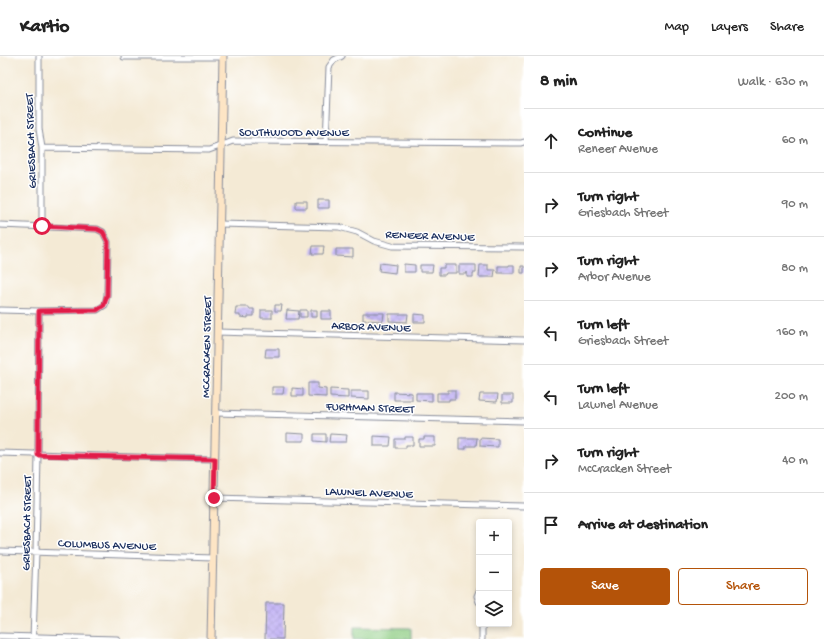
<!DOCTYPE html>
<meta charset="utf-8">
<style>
:root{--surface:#fff;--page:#f2f2f2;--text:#222;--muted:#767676;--line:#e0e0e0;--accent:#b45309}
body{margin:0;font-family:"Gochi Hand",sans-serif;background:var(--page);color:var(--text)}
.controls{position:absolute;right:12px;bottom:12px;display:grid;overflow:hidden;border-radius:4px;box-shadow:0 2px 6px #0003}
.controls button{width:36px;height:36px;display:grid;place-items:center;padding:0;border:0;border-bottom:1px solid var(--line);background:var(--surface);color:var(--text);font:20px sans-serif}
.stop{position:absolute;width:12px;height:12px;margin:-9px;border:3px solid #e11d48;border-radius:50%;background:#fff}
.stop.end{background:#e11d48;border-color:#fff;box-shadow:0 1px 4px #0008}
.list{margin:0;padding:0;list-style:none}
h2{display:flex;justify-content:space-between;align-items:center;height:52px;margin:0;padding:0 16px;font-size:17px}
h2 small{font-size:13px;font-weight:400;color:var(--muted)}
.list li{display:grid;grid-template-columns:26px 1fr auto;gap:12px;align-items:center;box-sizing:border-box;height:64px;padding:0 16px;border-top:1px solid var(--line)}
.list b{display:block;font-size:15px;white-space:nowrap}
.list p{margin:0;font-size:13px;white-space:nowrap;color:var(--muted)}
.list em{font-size:13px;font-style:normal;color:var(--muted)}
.actions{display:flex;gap:8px;padding:12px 16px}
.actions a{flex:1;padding:9px 0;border:1px solid var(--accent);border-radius:4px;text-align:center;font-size:14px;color:var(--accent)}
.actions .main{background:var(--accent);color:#fff}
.icon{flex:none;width:22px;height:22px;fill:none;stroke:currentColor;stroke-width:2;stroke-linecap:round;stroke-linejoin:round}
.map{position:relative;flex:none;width:524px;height:583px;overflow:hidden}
header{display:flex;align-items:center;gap:24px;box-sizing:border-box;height:56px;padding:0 20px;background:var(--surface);border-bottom:1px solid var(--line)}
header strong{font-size:19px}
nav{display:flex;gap:22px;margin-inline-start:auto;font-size:14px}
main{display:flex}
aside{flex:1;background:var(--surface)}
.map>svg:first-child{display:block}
</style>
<header>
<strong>Kartio</strong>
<nav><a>Map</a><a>Layers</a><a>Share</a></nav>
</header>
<main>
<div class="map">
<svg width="524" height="583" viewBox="0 0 524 583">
<defs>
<pattern id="building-cross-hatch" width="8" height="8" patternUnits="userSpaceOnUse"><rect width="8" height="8" fill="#c7b9f6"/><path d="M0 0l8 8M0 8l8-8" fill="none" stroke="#aa9fd5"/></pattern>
</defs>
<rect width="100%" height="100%" fill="#fff"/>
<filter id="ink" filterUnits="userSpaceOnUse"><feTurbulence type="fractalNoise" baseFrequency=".025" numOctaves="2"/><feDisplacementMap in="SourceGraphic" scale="8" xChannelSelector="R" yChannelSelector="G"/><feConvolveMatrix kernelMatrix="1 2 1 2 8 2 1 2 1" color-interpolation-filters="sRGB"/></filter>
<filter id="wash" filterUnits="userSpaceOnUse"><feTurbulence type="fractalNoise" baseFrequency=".012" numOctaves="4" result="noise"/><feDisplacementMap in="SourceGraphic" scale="16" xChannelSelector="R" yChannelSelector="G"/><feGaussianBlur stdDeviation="0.9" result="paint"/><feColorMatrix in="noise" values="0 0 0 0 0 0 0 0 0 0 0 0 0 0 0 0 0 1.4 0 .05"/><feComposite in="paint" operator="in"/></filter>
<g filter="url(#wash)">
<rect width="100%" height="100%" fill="#f4ead5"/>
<path fill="#8fcd84" stroke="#557e71" d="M354 571 411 572V583H354Z"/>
<g id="blocks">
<path fill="url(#building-cross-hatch)" d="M318 144H329V152H318Z
M296 145H307V152H296Z
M313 190H324L323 198H312Z
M336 193H353V201L336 200Z
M380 207 396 209 395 217 379 215Z
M404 208 415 209V216H404Z
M420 209H433L432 216H420Z
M444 209H456V217H446L445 219H439V212H444Z
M459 209H476V217H473V221H467V216V218H459Z
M480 209H488V214H495L494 221H479Z
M509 209H514V217H498V210H509Z
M521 210H524V217H521Z
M275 249H282L281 255H275Z
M236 251H249V253H254V260H248V262L240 261V259H235Z
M261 254H272V262H261Z
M287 254 299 255 298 263H286Z
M300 254H307V261H300Z
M311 254H317V261H311Z
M321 255H331V263H321Z
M363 257H384L383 265 363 264Z
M389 258H408L407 266 389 265Z
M414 258 425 259V266H414Z
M266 293H279V301H265Z
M308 327H318V332L326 333V341L308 340Z
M272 331H284L283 338H272Z
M292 332 303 333V340H292Z
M330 333 348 334V342L330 341Z
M448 334H455V343H449V345H437V337H448Z
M351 335H369V343L351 342Z
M394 336 412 337V344H394Z
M416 337H432V345L416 344Z
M480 338H498L497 346 479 345Z
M502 339H513V347H502Z
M287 377 304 378V385H287Z
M314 378H326V386L314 385Z
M330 378 347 379 346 386H329Z
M374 380 391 381 390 390H374Z
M405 381H413V389H406V392H395V383H405Z
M424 381H435V390H419V383H424Z
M459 382H477L476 390H466V393H459Z
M480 382 498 383V391L480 390Z
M266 547H284L283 583H265Z"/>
</g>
</g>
<g filter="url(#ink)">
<use href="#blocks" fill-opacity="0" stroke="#888c9a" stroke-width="1"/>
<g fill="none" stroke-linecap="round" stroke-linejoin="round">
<g stroke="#888c9a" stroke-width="7">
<path id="street" d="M39 0V73L42 92V170
M124 1H223
M326 86 329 11 334 4 342 0
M42 92 209 94 233 85 521 87 524 86
M219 168 339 171 357 176 374 185 392 190 524 191
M0 169 97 173 103 176 108 186 107 239 105 249 97 254 39 255 0 254
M217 276 524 284
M216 357 524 365
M0 397 169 402 215 403
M214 442 524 450
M0 495 213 502
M479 535 477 540 479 546
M0 580 117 583
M33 583 36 496 38 399 39 255
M482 583V568"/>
</g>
<g stroke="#888c9a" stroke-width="9">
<path id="secondary" d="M211 583 223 0"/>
</g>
<use href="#street" stroke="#fff" stroke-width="5"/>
<use href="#secondary" stroke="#fde5c5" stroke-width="7"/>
</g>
</g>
<g fill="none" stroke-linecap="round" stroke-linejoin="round" filter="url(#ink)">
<path stroke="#e11d48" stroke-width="5" d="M42 170 97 173 103 176 108 186 107 239 104 249 97 254 39 255 38 399 215 403 214 442"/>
</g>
<g text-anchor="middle" stroke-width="3" stroke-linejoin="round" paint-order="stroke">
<g font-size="12" fill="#1b2f5e" stroke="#fff">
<text x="294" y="80">SOUTHWOOD AVENUE</text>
<text transform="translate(30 85) rotate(-92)" y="4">GRIESBACH STREET</text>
<text transform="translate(430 179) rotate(2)" y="4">RENEER AVENUE</text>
<text transform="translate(371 270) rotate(2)" y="4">ARBOR AVENUE</text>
<text transform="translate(206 291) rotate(-89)" y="4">MCCRACKEN STREET</text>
<text transform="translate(370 351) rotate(2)" y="4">FURHMAN STREET</text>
<text transform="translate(369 436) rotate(2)" y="4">LAWNEL AVENUE</text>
<text transform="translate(26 467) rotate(-89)" y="4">GRIESBACH STREET</text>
<text transform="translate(107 488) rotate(2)" y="4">COLUMBUS AVENUE</text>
</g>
</g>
</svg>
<div class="controls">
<button>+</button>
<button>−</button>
<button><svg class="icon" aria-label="layers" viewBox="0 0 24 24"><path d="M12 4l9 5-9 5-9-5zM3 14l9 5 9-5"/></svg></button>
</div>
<div class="stop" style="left:42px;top:170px"></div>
<div class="stop end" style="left:214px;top:442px"></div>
</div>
<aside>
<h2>8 min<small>Walk · 630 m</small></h2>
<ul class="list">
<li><svg class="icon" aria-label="ahead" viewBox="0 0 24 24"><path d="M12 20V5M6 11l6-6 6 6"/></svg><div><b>Continue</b><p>Reneer Avenue</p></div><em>60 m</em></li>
<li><svg class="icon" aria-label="right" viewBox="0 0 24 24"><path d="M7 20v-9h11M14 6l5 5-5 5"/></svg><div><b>Turn right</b><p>Griesbach Street</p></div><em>90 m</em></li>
<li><svg class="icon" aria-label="right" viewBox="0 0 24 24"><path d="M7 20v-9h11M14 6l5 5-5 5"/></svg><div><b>Turn right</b><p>Arbor Avenue</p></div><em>80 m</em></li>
<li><svg class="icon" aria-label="left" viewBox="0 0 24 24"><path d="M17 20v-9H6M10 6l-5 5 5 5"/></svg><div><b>Turn left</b><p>Griesbach Street</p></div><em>160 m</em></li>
<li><svg class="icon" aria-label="left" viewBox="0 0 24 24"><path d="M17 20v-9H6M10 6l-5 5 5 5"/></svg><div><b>Turn left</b><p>Lawnel Avenue</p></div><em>200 m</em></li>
<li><svg class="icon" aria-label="right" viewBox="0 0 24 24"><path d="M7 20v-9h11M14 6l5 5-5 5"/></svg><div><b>Turn right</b><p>McCracken Street</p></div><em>40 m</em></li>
<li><svg class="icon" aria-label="arrive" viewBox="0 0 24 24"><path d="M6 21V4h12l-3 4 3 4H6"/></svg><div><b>Arrive at destination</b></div></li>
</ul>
<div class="actions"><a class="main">Save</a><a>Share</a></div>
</aside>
</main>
